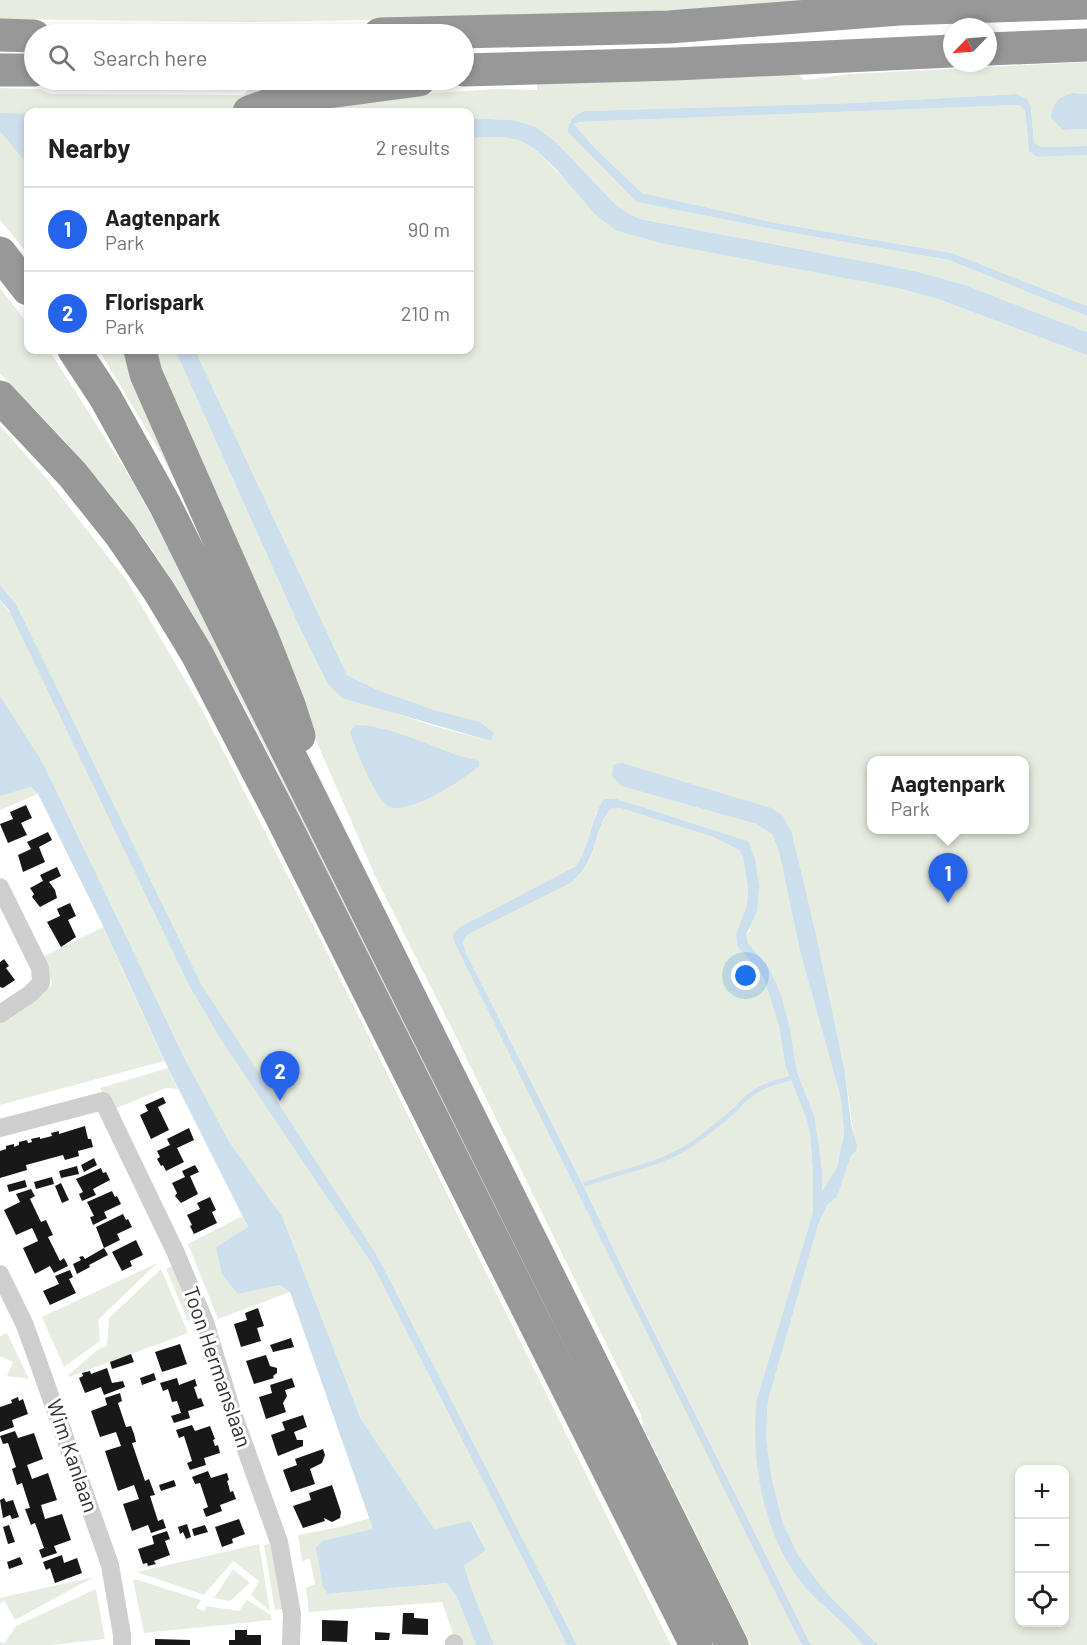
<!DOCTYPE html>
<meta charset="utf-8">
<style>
:root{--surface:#fff;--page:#f6f6f6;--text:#202124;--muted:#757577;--line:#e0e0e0;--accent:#2563eb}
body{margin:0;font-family:Barlow,sans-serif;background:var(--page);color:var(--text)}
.controls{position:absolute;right:18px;bottom:18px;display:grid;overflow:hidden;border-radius:12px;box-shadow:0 3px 9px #0003}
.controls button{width:54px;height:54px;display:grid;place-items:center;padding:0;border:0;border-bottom:2px solid var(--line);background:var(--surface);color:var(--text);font:30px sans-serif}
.compass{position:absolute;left:943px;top:18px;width:54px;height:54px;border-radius:50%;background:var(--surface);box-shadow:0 3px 9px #0003;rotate:245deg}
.you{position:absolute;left:746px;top:976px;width:21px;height:21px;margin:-15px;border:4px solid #fff;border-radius:50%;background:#1a73e8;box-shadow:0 0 0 9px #1a73e833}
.badge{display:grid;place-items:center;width:39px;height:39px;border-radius:50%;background:var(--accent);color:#fff;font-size:20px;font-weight:700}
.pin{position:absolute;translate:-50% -50px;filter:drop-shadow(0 2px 3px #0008)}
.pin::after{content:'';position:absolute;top:32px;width:21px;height:18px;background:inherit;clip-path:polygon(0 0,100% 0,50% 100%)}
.popup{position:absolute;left:867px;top:756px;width:162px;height:78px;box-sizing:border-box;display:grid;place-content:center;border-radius:12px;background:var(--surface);filter:drop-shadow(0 2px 4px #0005);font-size:20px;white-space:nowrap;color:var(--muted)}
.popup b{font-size:22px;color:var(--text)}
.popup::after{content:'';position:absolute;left:50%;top:100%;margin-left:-12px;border:12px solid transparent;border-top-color:var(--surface)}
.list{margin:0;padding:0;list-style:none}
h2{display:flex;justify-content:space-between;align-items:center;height:78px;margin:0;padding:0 24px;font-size:26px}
h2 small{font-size:20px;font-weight:400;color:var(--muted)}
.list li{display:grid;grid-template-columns:39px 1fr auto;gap:18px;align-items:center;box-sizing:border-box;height:84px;padding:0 24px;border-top:2px solid var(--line)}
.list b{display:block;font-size:22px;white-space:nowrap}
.list p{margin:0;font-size:20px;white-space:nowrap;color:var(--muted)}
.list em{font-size:20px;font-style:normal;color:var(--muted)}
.icon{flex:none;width:33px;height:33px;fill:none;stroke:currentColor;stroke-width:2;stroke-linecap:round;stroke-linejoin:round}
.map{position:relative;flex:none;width:1087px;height:1645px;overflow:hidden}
.search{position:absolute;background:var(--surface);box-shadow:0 3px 9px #0003;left:24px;top:24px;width:450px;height:66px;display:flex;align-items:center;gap:15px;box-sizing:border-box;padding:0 21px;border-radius:33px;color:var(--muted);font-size:22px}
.panel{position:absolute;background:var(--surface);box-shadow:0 3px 9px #0003;left:24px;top:108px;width:450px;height:246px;border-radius:12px}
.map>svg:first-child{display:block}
</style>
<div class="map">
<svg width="1087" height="1645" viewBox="0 0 1087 1645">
<rect width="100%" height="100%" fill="#fff"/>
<path fill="#e6ede0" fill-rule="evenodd" d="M0 0H860L857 5 558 16 250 22 0 19Z
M1087 62V94L1073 93 1064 130 1087 129V146L1042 147 1034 143 1031 107 1016 94 855 103 584 111 569 122 638 202 793 233 949 260 1087 316V332L965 285 915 271 640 219 627 214 615 204 555 141 534 126 512 120 470 118V112H276L332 100 496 89 537 90V83L799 74 804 80 850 74Z
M0 88 40 89 50 94 243 95 248 90 271 91 255 98 230 112H28V254L0 220Z
M1019 105 1025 110 1029 151 1037 157 1087 155V306L952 253 776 223 642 193 595 148 574 124 579 122Z
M503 137 521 141 536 150 615 230 898 288 938 299 1087 355V1645H878L825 1591 798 1555 783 1523 772 1480 766 1438 768 1401 818 1225 827 1205 837 1197 851 1156 856 1151 845 1072 816 934 792 833 612 776 621 786 756 824 772 834 779 852 800 951 841 1099 844 1134 837 1167 821 1194 822 1169 815 1118 797 1072 790 1029 769 968 748 943 746 935 750 931 748 841 617 799 596 812 583 855 576 866 460 927 454 942 802 1645H751L643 1427 641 1415 457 1039 377 880 182 434 151 350H175L298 624 327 683 381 709 437 727 491 741 437 711 378 690 347 675 195 350H470V138ZM872 760H1024V830H872ZM1020 1470H1064V1622H1020Z
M0 288 28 324V350H49L135 485 240 686 716 1645H712L249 715C221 664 194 613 162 565 116 495 60 433 0 374Z
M99 350H131L232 592 161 454Z
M0 426 47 479 127 581 199 704 321 940 671 1645H577L378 1257 334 1191 326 1195 372 1264 567 1645H494L472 1590 464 1566 486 1550 472 1521 434 1530 361 1419 282 1216 230 1143 185 1059 42 761 0 696V600L36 645 16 604 0 585Z
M31 787 38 794 0 810V796Z
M620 808 713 837 739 850 743 857 748 888 747 905 736 934 737 946 760 972 764 979 779 1026 785 1065 805 1115 810 1133 813 1175V1212L756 1402C751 1461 766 1539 804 1586 822 1607 846 1623 863 1645H811L630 1284 583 1185 466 953 463 943 467 935 571 883C599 860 592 835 610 809Z
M103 927 164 1061 0 1105V1023L51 986 52 983 41 958Z
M168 1068 178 1089 166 1088 114 1109 105 1098 100 1088Z
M242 1216 248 1228 238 1294 280 1285 290 1292 218 1319 188 1244Z
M157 1263 98 1320 100 1341 64 1367 42 1317Z
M174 1265 196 1318 188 1321 166 1269Z
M161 1269 188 1333 69 1377 68 1375 100 1348 107 1346 109 1318Z
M7 1333 29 1379 7 1376 13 1362 0 1356V1336Z
M370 1518 374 1529 323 1541 328 1594 448 1583 457 1597 476 1645H457L442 1602 309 1612 306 1588 315 1584 310 1559 302 1561 298 1535 339 1527Z
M273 1543 284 1609 275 1610 264 1545Z
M259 1544 270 1611 251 1595 259 1581 233 1561 204 1595 137 1572Z
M233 1569 250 1583 230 1601 214 1598Z
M94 1577 15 1620 4 1600 0 1604V1598Z
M135 1579 201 1600 196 1608 204 1611 207 1606 239 1611 247 1600 271 1615 272 1620 144 1633 133 1580Z
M96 1589 105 1639 51 1645H0V1642L4 1644 16 1626Z"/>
<path fill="#cddeec" d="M1073 93 1087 94V129L1063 130 1051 118C1053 103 1058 97 1073 93Z
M1016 94 1027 99 1031 107 1034 143 1042 147 1087 146V155L1037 157 1029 151 1025 110 1019 105 579 122 574 124 595 148 642 193 776 223 952 253 1087 306V316L949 260 793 233 637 202 568 132C569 120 572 117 584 111L855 103Z
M0 113 28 114V165L0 131Z
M470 118 512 120 534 126 555 141 615 204 627 213 640 219 915 271 965 285 1087 332V355L938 299 898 288 661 243 615 230 594 213 555 168 536 150 521 141 503 137 470 138Z
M175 350H195L347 675 378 690 437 711 480 722 494 733 491 741 342 698 327 683 298 624Z
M0 585 16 604 201 984 378 1257 577 1645H567L372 1264 222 1041 189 985 9 610 0 600Z
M0 696 42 761 185 1059 230 1143 282 1216 361 1419 434 1529 471 1521 486 1550 464 1566 472 1590 494 1645H476L457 1597 447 1583 328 1594 323 1587 316 1548 322 1541 373 1529 290 1292 280 1285 238 1294 222 1274 216 1247 248 1227 165 1062 101 922 38 794 31 787 0 796Z
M355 725C387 725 426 744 456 755 464 758 472 758 479 761V766C465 779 406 817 388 806 374 796 355 748 350 732Z
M622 763 771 808 782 815 792 833 816 934 845 1072 851 1124 857 1146 856 1151 851 1156 837 1197 827 1205 818 1225 768 1401 766 1438 772 1480 783 1523 798 1555 825 1591 878 1645H863C846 1623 822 1607 804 1586 764 1537 751 1464 756 1402L813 1212V1175L810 1133 805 1115 785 1065 779 1026 764 979 760 972 737 946 736 934 747 905 748 888 743 857 739 850 713 837 620 808 610 809C592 834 599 859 571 883L467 935 463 943 466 953 583 1185 630 1284 811 1645H802L770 1582 454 942 453 934 460 927 576 866C590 846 590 820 604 799H617L748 841 755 859 759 886 757 911 746 935 748 943 769 968 781 995 790 1029 797 1072 815 1118 822 1169V1192L837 1167 844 1134 841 1099 800 951 779 852 772 834 756 824 621 786 612 776 613 765Z"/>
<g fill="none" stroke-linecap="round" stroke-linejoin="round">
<path stroke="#cddeec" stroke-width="4.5" d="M586 1184C621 1171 657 1166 689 1146 705 1135 721 1122 736 1109 740 1105 744 1099 749 1096 761 1086 776 1082 791 1078"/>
</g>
<path fill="#181818" d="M26 805 32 818 21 823 27 835 8 843 0 824 13 819 10 812Z
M48 832 52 840 39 847 45 862 23 872 18 855 31 849 27 842Z
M57 867 61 876 49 882 55 890 57 898 40 907 32 897 34 894 30 888 43 881 40 875Z
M70 903 76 916 68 920 76 937 61 947 47 922 60 916 57 909Z
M4 959 9 966 6 968 15 980 3 988 0 987V962Z
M163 1097 166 1103 158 1107 169 1130 151 1139 140 1115 148 1111 145 1105Z
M85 1126 88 1139H91L93 1147 78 1151 79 1156 65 1160 63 1155 26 1165 27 1170 0 1178V1151L6 1149V1146L14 1144V1147L19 1145V1142L27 1140 28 1143 32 1142 31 1139 40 1137V1139L52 1136 51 1133 59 1131V1134Z
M189 1128 194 1140 177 1148 184 1162 166 1171 163 1165 161 1166 157 1159 160 1157 157 1151 170 1145 167 1139Z
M94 1158 97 1165 84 1172 81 1165Z
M195 1165 199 1172 190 1176 198 1194 181 1203 175 1196 177 1193 172 1183 185 1177 182 1171Z
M77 1166 79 1174 61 1178 59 1171Z
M101 1168 103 1173 106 1172 110 1180 93 1189 96 1195 82 1201 79 1194 83 1192 76 1179Z
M52 1177 54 1184 36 1189 34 1182Z
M25 1180 27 1187 9 1192 7 1185Z
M61 1183 69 1200 62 1203 55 1186Z
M31 1189 35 1196 30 1199 41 1222 46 1220 53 1235 48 1237 60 1261 64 1258 68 1266 54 1273 50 1266 35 1274 23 1248 38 1241 35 1234 32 1228 16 1235 4 1210 20 1202 16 1194Z
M112 1191 115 1197 117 1196 121 1204 104 1212 107 1218 93 1225 90 1217 94 1216 87 1202Z
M210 1197 216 1210 212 1212 217 1223 194 1234 190 1226 192 1225 187 1215 200 1209 197 1203Z
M123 1214 126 1220 128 1219 132 1227 117 1234 120 1240 104 1248 108 1255 89 1265 90 1267 77 1274 73 1264 81 1260 79 1257 83 1256 85 1259 104 1248 96 1227Z
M136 1240 143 1255 130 1261 132 1266 122 1271 112 1252Z
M70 1270 73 1277 69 1279 76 1293 50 1305 43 1291 59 1284 55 1276Z
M258 1308 264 1326 257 1328 261 1341 241 1347 234 1324 247 1320 245 1313Z
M291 1338 294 1347 273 1352 270 1345Z
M180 1344 187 1364 162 1372 155 1352Z
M131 1354 134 1362 112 1369 110 1362Z
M266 1355 270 1366 277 1368V1373L273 1376 274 1378 254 1384 246 1361Z
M107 1368 112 1383 123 1381 125 1387 104 1395 101 1387 85 1393 79 1378 83 1376 82 1373 90 1371 91 1374Z
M154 1373 156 1380 142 1385 140 1378Z
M177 1378 179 1385 195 1379 197 1386 194 1387 198 1399 201 1398 204 1406 188 1411 190 1418 174 1423 171 1416 181 1413 177 1401 172 1402 168 1389 163 1391 160 1383Z
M292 1378 295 1387 285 1390 287 1396 283 1403 286 1412 266 1419 259 1397 272 1393 270 1385Z
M120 1393 122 1401 118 1403 126 1427 131 1426 134 1434 136 1442 132 1443 145 1481 149 1479 155 1495 150 1496 158 1521 163 1519 166 1528 151 1533 148 1525 132 1531 123 1504 139 1499 134 1485 118 1491 105 1451 121 1446 116 1432 100 1437 91 1411 107 1405 105 1398Z
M18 1397 19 1401 23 1399 28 1414 12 1420 14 1427 0 1432V1407L12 1403 11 1400Z
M303 1415 307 1427 294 1432 297 1440H303V1446L278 1456 271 1435 285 1430 282 1422Z
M192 1425 195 1431 210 1426 215 1439 213 1440 215 1446 218 1445 220 1453 204 1458 206 1465 190 1470 187 1463 192 1461 184 1436 179 1438 176 1430Z
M15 1431 18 1438 34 1433 43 1459 27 1465 32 1479 48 1473 57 1500 41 1505 45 1519 62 1514 71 1540 54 1546 57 1553 42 1558 39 1550 44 1548 35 1523 31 1525 25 1509 30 1508 22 1483 17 1485 12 1469 16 1467 8 1443 3 1444 0 1436Z
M323 1449 325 1455 322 1463 310 1469 315 1484 291 1492 283 1470 297 1465 295 1459Z
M208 1471 211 1478 227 1473 229 1480 227 1481 229 1487 230 1492 233 1491 236 1499 220 1505 222 1511 206 1517 203 1509 208 1507 200 1483 195 1484 192 1477Z
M174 1480 176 1486 161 1491 159 1485Z
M332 1485 341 1512 340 1518 332 1522 324 1518 325 1521 303 1528 293 1506 311 1500 309 1493Z
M4 1498 6 1502 13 1500 19 1517 12 1519 10 1515 3 1518 0 1500Z
M239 1519 245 1534 232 1539 233 1543 222 1547 215 1527Z
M187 1524 191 1537 186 1539 183 1532 180 1534 178 1527Z
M9 1525 15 1542 8 1544 3 1527Z
M205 1525 208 1532 194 1536 192 1529Z
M167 1531 170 1539 165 1541 170 1555 154 1561 156 1564 148 1566 147 1563 143 1564 138 1549 154 1544 152 1536Z
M62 1555 64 1563 77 1558 82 1573 55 1583 50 1568 46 1570 43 1562Z
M20 1557 23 1564 9 1569 7 1562Z
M403 1613H414V1618L428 1619V1635L402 1634Z
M322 1620 348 1621 347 1642 322 1641Z
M235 1630H247V1635H261V1645H229V1640H235Z
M375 1632 390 1633 389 1640H375Z
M155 1639 190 1640V1645H155Z"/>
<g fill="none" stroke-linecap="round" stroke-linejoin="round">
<path stroke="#cecece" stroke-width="18" d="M0 887 40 968 41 983 30 994 0 1014
M0 1128 103 1101 175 1251 205 1322 231 1408 279 1542 292 1614 291 1645
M0 1274 24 1323 35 1353 110 1565 122 1635V1645
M454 1645V1643"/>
<path stroke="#989898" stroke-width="33" d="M380 34 669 27 899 9 1087 3
M0 35 34 36
M988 49 1087 45
M0 70H34
M464 70 675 64 952 51
M249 112 291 97 419 80
M0 253 28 289
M74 350 105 397 165 505 732 1645
M140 350 146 374 263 639 289 705 299 736
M0 397 73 475 120 534 159 591 197 654 281 816 696 1645"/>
</g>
<g text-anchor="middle" stroke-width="6" stroke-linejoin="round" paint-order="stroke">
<g font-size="21" fill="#313131" stroke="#fff">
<text transform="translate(217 1367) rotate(71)" y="7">Toon Hermanslaan</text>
<text transform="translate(72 1456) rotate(71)" y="7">Wim Kanlaan</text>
</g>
</g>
</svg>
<div class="controls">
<button>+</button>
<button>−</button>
<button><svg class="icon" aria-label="locate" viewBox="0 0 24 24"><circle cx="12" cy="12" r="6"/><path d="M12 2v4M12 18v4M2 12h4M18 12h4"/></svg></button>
</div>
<svg class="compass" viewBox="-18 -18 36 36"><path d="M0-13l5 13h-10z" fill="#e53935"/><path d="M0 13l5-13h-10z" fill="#757577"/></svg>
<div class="you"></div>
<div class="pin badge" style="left:948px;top:903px">1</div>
<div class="popup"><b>Aagtenpark</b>Park</div>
<div class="pin badge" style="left:280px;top:1101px">2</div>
<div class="search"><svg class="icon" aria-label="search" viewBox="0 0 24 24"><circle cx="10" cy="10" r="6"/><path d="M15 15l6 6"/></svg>Search here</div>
<section class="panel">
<h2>Nearby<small>2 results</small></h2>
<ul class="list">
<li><span class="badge">1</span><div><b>Aagtenpark</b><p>Park</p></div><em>90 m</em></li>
<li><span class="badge">2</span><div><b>Florispark</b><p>Park</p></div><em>210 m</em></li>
</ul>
</section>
</div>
